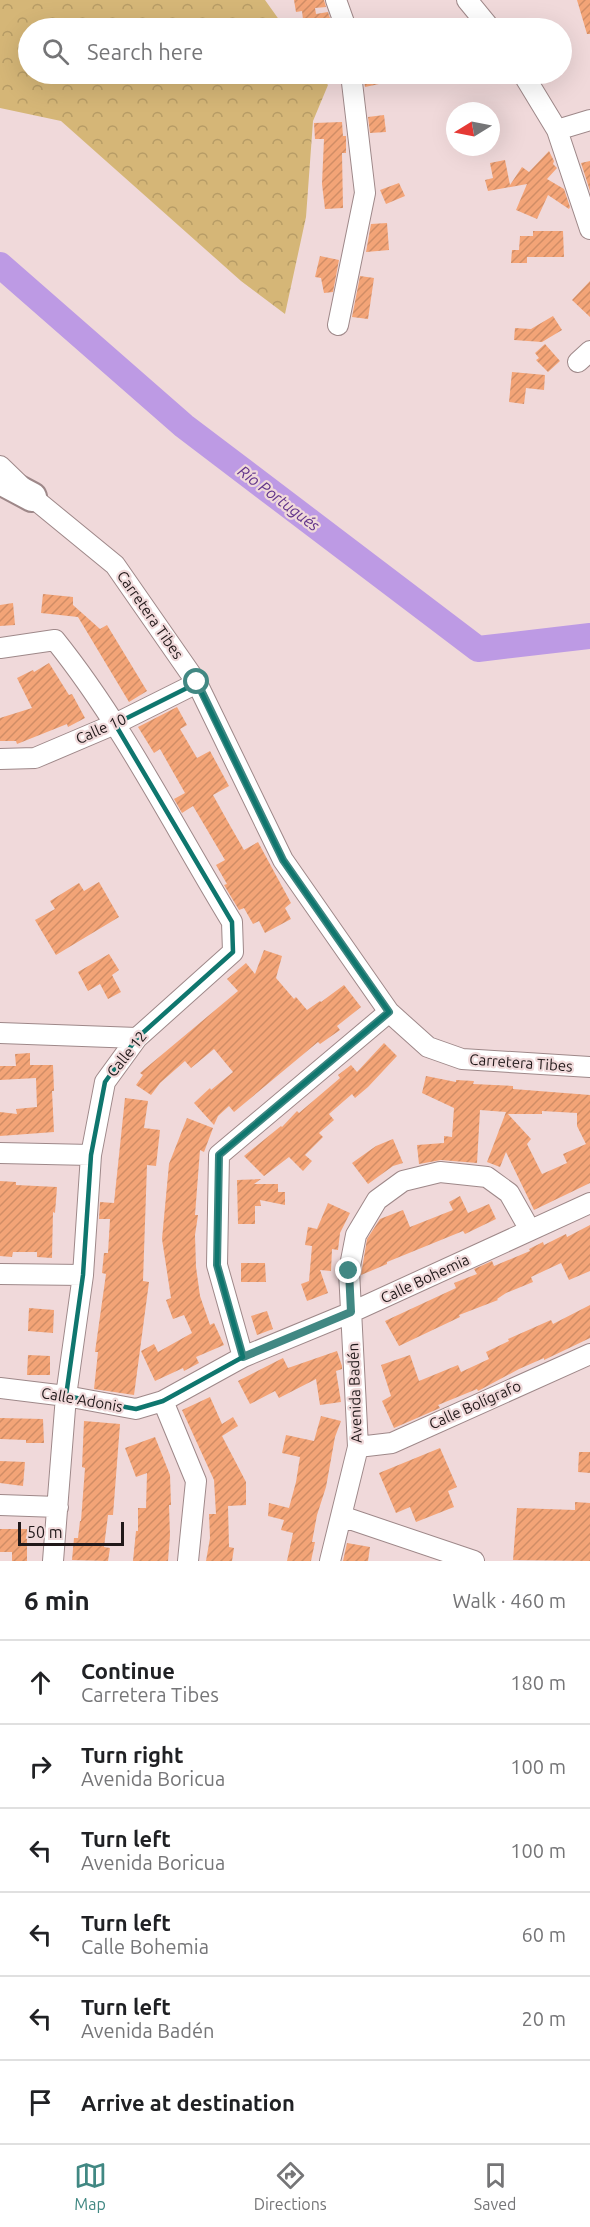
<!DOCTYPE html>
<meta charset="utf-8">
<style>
:root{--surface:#fff;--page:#f6f6f6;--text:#202124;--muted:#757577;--line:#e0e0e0;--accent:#418883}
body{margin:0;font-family:Ubuntu,sans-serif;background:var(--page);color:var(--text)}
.compass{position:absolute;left:446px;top:102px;width:54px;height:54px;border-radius:50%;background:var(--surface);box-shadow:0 6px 24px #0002;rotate:260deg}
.scale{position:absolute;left:18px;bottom:15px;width:106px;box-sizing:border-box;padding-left:6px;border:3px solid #21191a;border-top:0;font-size:16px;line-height:21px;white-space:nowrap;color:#21191a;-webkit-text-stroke:4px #f0d9da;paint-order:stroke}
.stop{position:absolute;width:18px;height:18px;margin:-14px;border:4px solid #418883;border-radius:50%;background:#fff}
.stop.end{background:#418883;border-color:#fff;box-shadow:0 2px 6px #0008}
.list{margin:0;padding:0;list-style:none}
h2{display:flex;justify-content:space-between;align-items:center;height:78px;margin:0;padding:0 24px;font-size:26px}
h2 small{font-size:20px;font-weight:400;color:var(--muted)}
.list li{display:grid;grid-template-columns:39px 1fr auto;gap:18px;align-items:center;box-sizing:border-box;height:84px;padding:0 24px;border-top:2px solid var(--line)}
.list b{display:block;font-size:22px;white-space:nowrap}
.list p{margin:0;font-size:20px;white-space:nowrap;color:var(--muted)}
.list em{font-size:20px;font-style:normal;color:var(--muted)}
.icon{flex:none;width:33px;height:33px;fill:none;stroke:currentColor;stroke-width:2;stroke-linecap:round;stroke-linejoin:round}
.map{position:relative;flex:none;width:590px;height:1561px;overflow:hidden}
.search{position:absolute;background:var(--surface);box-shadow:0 6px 24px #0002;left:18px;right:18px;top:18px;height:66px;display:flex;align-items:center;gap:15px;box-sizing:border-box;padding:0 21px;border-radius:33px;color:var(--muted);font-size:22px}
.sheet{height:582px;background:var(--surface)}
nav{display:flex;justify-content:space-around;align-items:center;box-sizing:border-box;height:84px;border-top:2px solid var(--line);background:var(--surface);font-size:16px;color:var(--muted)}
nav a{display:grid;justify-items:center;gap:3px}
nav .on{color:var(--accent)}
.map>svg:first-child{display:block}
</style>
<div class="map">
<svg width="590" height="1561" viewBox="0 0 590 1561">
<defs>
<pattern id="park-crowns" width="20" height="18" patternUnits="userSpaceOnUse" patternTransform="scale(1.5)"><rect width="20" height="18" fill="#d5b677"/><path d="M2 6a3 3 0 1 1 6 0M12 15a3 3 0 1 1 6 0" fill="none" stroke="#b79c66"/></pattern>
<pattern id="building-hatch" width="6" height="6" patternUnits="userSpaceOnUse" patternTransform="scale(1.5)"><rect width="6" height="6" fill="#f3a477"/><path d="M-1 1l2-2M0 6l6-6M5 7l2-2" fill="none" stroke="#d08d66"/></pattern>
</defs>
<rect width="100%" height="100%" fill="#f0d9da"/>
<path fill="url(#park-crowns)" d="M0 0H265L285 28H28V74H319L328 85 313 121 306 217 285 314 241 281 61 121 0 108Z"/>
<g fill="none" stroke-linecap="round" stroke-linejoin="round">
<path stroke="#bd9ae4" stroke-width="26" d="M0 265 184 426 478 649 590 636"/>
</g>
<path fill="url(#building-hatch)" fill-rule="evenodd" d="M294 0H324L326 7 315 8 316 14 328 12 333 27 304 28 302 11 296 12Z
M577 0H590V34H587Z
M363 74H374L379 84 365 87Z
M384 115 386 132 370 133 368 117Z
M342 122 343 136H346V153H342L343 208 325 209 322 184 324 139H315L314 123Z
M549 151 554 161 553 164 557 168 547 179 564 189 570 207 569 209 548 195 537 219 516 210 527 184 488 191 485 180 493 178 490 163 505 160 510 185 522 167 529 172Z
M590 161V191L581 163Z
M399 183 405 196 386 204 380 190Z
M387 223 389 250 366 252 371 224Z
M533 231H563L564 257H527V263H511L512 250H519L520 236H533Z
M320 256 339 260 333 292 324 293 321 278 315 277Z
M360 276 374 278 368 319 352 317Z
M590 281V317L572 300Z
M553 316 562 330 542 342 514 340 515 328 531 329Z
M545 344 560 361 548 372 536 360 539 358 535 353Z
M512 372 545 375 544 390 526 388 524 404 509 402Z
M43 594 73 597V605L100 629 107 625 147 691 129 702 78 617 41 613Z
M13 603 15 625 0 626V605Z
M49 663 69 695 72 694 85 718 68 727 67 724 17 744 16 741H0V718L32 708 17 678 33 670 34 672Z
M177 707 187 725 180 729 197 758 210 751 229 786 213 795 228 822 244 850 258 842 291 903 285 908 291 919 265 933 259 921 253 924 244 908 239 910 224 885 227 884 216 865 225 860 193 806 182 813 174 799 185 793 160 749 154 753 138 727Z
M99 882 119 917 56 955 35 920 55 909 50 901 79 883 84 891Z
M264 950 282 956 276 978 294 999 296 997 307 1010 320 1001 321 1002 344 985 361 1007 337 1026 340 1030 320 1044 318 1042 234 1112 229 1106 218 1116 214 1125 194 1103 210 1088 211 1090 233 1072 214 1049 191 1068 185 1061 160 1083 151 1095 136 1085 143 1075 140 1073 238 991 227 979 246 963 255 974Z
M109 954 119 970 112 975 121 992 108 999 100 984 88 991 78 972Z
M384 1043 397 1056 368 1087 355 1098 352 1094 329 1114 334 1120 319 1133 323 1137 305 1155 312 1161 303 1171 289 1157 264 1176 244 1156 281 1126 282 1127 297 1111 299 1113 340 1078 338 1075 351 1065 357 1072Z
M30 1053V1065H53L54 1091H52L54 1132 0 1136V1112L17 1114 16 1109 37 1107 36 1078 0 1080V1066H16L15 1054Z
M426 1076 456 1082V1080L474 1081 473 1084 513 1086V1089L590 1095V1183L534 1210 506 1152 500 1167 487 1162 506 1112 480 1110 477 1163 441 1160 419 1164 417 1145 444 1143V1136L452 1137 454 1108 422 1093ZM542 1111 577 1113V1126L586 1144 563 1154 567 1163 542 1174 527 1144 531 1139 508 1114H542Z
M125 1098 148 1101 144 1128 160 1130 156 1166 147 1165 143 1281 149 1282 134 1395 94 1389 98 1352H95L106 1274 102 1273 104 1253H108L110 1219H99L100 1202 114 1203Z
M187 1118 213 1128 204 1152 200 1150 195 1215H198L195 1235 196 1267 200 1296 210 1325 214 1323 224 1345 196 1357 199 1363 184 1371 183 1368 155 1381 141 1351 154 1344 158 1352 192 1333 184 1315 173 1319 166 1300 171 1298 162 1239 169 1164Z
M393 1139 403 1163 393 1166 368 1184 352 1163 376 1146Z
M261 1179 254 1184H278V1192H285V1205L260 1200 261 1206H255V1224H238L237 1180Z
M0 1181 16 1182V1185L57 1187 55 1213 53 1212 52 1258 37 1257V1252H13L12 1257 0 1256Z
M460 1196 468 1213 489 1204 496 1219 465 1234 463 1231 387 1262V1264L361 1275 367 1239 380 1219 403 1210 410 1227 453 1210 449 1202Z
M328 1203 350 1213 340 1233 338 1250 332 1249 331 1271 320 1270 328 1293 307 1301 301 1284 309 1281 312 1246 305 1245 308 1227 317 1229Z
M590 1225V1271L569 1280 561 1263 531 1277 533 1282 506 1293 497 1299 498 1300 459 1315 460 1317 399 1346 385 1321 456 1288 454 1283 477 1274 474 1269 492 1261 494 1266 530 1251 529 1249 543 1242 544 1245 566 1234 567 1237Z
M241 1263H265L266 1282H241Z
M590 1305V1338L544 1360V1358L519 1369 478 1391 477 1389 438 1405 440 1408 394 1428 382 1401 391 1396 381 1365 410 1355 419 1381 458 1365 461 1372 489 1359 486 1352 509 1341 508 1339 551 1320 553 1324Z
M29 1308 54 1310 53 1333 28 1331Z
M267 1311 273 1329 257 1335 251 1316Z
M337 1351 342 1366V1369L336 1371 341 1402 320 1405 316 1379 279 1398 275 1391 250 1404 238 1381 283 1358 288 1368Z
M28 1355 50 1356V1375H27Z
M210 1397 222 1424 233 1417 238 1426 222 1436 246 1482V1505L228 1506 229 1547 234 1548 232 1561H206L210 1538 209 1514H216L214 1480 182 1410Z
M321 1416 341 1421 335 1437 326 1487 317 1515 312 1542H315L311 1561H287L293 1533 281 1530 284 1520 268 1516 269 1503 289 1508 296 1482 300 1457 282 1453 286 1435 314 1441Z
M0 1418 43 1419 44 1443H26V1440L0 1439Z
M84 1421 120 1424 113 1515H108L104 1547 110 1548 108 1561 72 1560 74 1538H78L80 1521H81L85 1468 82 1467Z
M155 1437 170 1475 171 1505H169L170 1535 168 1561H133L136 1531H138V1508H146L147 1473 136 1477 125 1448Z
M440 1448 457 1487 448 1491 454 1507 416 1522 410 1507 396 1513 379 1473Z
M579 1452H590V1473L578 1472Z
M0 1461 25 1462 23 1486 0 1483Z
M575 1502 590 1503V1561L513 1560 517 1508 575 1510Z
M0 1529H27V1561H12V1552H0Z
M347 1543 370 1547 368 1561H343Z"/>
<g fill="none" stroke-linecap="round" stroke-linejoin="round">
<g stroke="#9e8889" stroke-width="22">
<path id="minor" d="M336 0 346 28
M467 0 490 28
M523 74 557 130 590 229
M557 130 590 120
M338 325 365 193 351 74
M578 362 590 351
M0 466 32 497 115 565 197 683 283 860 389 1012 428 1047 462 1059 590 1067
M0 648 55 640C124 726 174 827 232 922L233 952 137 1038 105 1082 91 1155 83 1275 66 1396 53 1561
M0 759 35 758 115 724 197 683
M0 1033 137 1038
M0 1153 91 1155
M0 1274 83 1275
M243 1357 217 1265 219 1155 389 1012
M0 1388 66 1396 136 1409 163 1401 243 1357 352 1312 590 1203
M163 1401 196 1481 188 1561
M358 1447 392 1443 590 1354
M0 1505 58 1507
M341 1516 474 1561
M330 1561 358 1447 349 1271 356 1235 377 1200 403 1181 440 1172 487 1177 509 1193 530 1230"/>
</g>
<g stroke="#9e8889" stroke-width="32">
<path id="highway" d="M0 480 32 497"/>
</g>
<use href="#minor" stroke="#fff" stroke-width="20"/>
<use href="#highway" stroke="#fff" stroke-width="28"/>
</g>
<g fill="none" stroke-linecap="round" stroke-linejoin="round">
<path stroke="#418883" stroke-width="8" d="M197 682 283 860 389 1012 219 1155 217 1265 243 1357 351 1312 349 1271"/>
</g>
<path fill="none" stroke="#0f766e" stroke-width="4.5" stroke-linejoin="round" d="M197 683 283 860 389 1012 219 1155 217 1265 243 1357 163 1401 136 1409 66 1396 83 1275 91 1155 105 1082 137 1038 233 952 232 922 115 724Z"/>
<g text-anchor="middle" stroke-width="4.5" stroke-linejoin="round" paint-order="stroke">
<g font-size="15" fill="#21191a" stroke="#f0d9da">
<text transform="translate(150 615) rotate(55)" y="5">Carretera Tibes</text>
<text transform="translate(101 729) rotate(-24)" y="5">Calle 10</text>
<text transform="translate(127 1054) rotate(-51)" y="5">Calle 12</text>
<text transform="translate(521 1063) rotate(4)" y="5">Carretera Tibes</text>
<text transform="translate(425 1279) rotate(-25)" y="5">Calle Bohemia</text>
<text transform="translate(355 1393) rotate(-92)" y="5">Avenida Badén</text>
<text transform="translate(82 1400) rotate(10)" y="5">Calle Adonis</text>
<text transform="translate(475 1405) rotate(-24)" y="5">Calle Bolígrafo</text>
</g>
<g font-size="16" font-style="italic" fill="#62348b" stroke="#f0d9da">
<text transform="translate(279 498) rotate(37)" y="6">Río Portugués</text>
</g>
</g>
</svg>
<svg class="compass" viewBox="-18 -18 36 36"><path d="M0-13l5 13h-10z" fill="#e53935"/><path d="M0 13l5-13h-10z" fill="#757577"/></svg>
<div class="scale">50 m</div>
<div class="stop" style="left:197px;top:682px"></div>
<div class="stop end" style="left:349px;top:1271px"></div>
<div class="search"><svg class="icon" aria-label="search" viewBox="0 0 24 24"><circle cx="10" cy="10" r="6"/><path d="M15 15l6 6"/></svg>Search here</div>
</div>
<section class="sheet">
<h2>6 min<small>Walk · 460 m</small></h2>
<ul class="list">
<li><svg class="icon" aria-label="ahead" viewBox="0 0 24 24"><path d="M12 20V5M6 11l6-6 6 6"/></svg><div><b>Continue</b><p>Carretera Tibes</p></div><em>180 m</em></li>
<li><svg class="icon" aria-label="right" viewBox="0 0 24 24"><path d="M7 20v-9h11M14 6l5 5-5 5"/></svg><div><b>Turn right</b><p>Avenida Boricua</p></div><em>100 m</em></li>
<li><svg class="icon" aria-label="left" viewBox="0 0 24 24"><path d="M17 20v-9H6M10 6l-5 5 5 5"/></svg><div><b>Turn left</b><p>Avenida Boricua</p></div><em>100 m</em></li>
<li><svg class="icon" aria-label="left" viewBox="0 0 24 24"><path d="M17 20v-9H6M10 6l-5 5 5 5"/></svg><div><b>Turn left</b><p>Calle Bohemia</p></div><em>60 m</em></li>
<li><svg class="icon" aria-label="left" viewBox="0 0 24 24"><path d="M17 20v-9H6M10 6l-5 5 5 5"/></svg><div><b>Turn left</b><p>Avenida Badén</p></div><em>20 m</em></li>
<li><svg class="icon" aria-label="arrive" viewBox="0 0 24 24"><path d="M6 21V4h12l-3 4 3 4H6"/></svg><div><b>Arrive at destination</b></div></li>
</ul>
</section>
<nav>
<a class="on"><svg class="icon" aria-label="map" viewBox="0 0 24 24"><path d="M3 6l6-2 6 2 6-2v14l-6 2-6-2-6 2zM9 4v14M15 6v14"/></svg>Map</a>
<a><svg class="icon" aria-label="directions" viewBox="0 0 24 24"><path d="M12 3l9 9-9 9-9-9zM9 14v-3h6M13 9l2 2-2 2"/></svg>Directions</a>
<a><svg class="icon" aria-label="saved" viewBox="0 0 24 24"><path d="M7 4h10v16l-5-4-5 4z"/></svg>Saved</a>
</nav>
